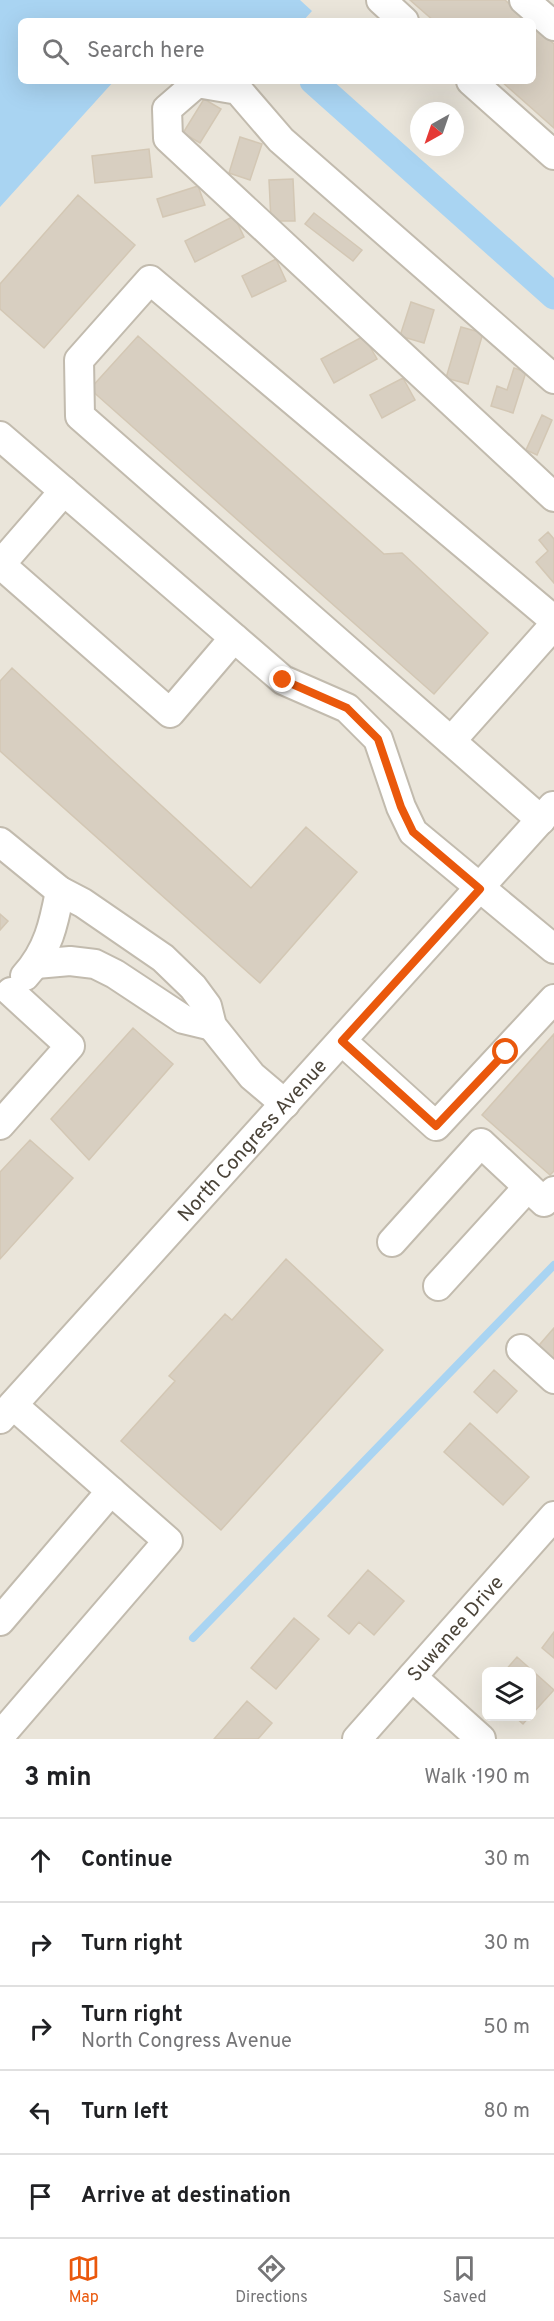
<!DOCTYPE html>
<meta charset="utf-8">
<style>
:root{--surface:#fff;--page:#f6f6f6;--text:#202124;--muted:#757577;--line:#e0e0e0;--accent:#ea580c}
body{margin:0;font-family:Overpass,sans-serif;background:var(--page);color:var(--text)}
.controls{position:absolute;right:18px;bottom:18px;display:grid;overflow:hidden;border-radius:9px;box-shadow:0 6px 24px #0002}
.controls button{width:54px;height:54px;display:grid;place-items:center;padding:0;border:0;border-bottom:2px solid var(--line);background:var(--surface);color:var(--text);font:30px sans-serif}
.compass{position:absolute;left:410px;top:102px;width:54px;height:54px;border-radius:50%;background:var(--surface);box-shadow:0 6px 24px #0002;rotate:220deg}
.stop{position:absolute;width:18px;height:18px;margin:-14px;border:4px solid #ea580c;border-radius:50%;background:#fff}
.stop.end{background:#ea580c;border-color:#fff;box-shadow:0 2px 6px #0008}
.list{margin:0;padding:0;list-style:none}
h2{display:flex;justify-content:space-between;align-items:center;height:78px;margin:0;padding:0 24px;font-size:26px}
h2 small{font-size:20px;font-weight:400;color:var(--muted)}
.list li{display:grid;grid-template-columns:39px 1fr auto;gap:18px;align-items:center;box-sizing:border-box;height:84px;padding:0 24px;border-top:2px solid var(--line)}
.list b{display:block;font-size:22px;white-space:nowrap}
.list p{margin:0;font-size:20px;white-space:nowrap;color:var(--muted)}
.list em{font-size:20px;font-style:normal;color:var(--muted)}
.icon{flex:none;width:33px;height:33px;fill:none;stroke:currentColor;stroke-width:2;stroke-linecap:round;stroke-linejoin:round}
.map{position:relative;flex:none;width:554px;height:1739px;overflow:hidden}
.search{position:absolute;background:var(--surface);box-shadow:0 6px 24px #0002;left:18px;right:18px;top:18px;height:66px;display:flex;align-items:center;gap:15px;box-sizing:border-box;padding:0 21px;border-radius:9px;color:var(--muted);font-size:22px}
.sheet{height:498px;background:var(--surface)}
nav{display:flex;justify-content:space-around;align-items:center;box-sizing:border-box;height:84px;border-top:2px solid var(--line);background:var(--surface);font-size:16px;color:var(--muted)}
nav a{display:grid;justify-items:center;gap:3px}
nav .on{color:var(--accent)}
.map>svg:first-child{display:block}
</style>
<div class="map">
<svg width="554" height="1739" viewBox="0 0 554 1739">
<rect width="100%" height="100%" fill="#f6f3ec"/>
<path fill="#eae5da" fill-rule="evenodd" d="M0 0H554V1739H0ZM21 21H533V81H21ZM419 111H455V147H419ZM486 1672H532V1716H486Z"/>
<path fill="#a9d4f2" d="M0 0H300L312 11 303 21H21V81H114L0 207Z"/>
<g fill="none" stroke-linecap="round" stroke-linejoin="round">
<path stroke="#a9d4f2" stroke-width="8" d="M193 1638 554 1265"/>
<path stroke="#a9d4f2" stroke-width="27" d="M313 81 554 296"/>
</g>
<path fill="#d8cfc1" stroke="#d3c7b4" stroke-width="1.5" d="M410 0H505L528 21H434Z
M533 25 554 44V128L501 81H533Z
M204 99 221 109 200 143 183 133Z
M240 137 262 144 250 180 229 173Z
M149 149 152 177 95 183 92 156Z
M293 179 295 221H271L269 180Z
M198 186 205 205 163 217 157 199Z
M78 195 135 245 44 348 0 309V284Z
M314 213 362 250 353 261 305 224Z
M234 216 244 237 195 262 185 241Z
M276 259 286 281 252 297 242 276Z
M411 302 434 310 424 343 400 336Z
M461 327 483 333 468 384 446 378Z
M138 336 384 554 402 553 488 633 434 694 90 389Z
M364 336 377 359 334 383 321 359Z
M514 368 526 372 513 413 491 406 497 386 507 390Z
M403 378 415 400 382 418 370 395Z
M542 415 552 420 537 455 526 450Z
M548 532 554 539V583L536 562 548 551 539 540Z
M12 668 251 888 306 827 357 872 260 983 0 751V681Z
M0 914 8 921 0 930Z
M133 1028 173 1064 89 1160 51 1119Z
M554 1034V1171L550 1175 482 1115Z
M30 1140 73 1178 0 1259V1172Z
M286 1259 383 1350 221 1530 121 1441 175 1381 169 1376 225 1314 232 1320Z
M554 1328V1368L534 1351Z
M494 1370 517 1391 497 1413 474 1392Z
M470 1423 529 1477 503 1505 444 1452Z
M368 1570 404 1601 374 1635 359 1622 349 1634 328 1616Z
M294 1618 319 1639 276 1689 251 1668Z
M554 1632V1658L542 1648Z
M517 1657 554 1690 532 1714V1672H504Z
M247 1701 272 1723 258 1739H214Z
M514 1716H530L523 1724Z"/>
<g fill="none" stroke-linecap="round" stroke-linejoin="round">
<g stroke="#c2bbae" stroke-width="32">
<g id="minor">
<path d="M381 0 404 21"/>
<path d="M524 0 554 26"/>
<path d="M471 81 554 155"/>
<path d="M554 379 281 140 238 90 197 83 167 109 168 138 554 497"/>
<path d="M0 436 283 680 347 708 378 739 401 807 413 832 554 949"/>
<path d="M0 564 170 713 234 638"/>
<path d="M0 565 64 491"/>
<path d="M451 741 554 625"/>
<path d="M541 820 80 416 79 360 150 280 554 620"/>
<path d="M0 842 60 891 83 903 163 958 193 987 207 1006 212 1026 252 1076 285 1104"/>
<path d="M36 964 70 961 95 964 115 974 183 1019 212 1026"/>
<path d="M25 976C48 951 54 923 60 891"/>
<path d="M342 1041 436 1126 554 999"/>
<path d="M0 1125 70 1046 11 992"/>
<path d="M392 1242 481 1143 544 1202 554 1191"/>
<path d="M438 1286 528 1187"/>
<path d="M521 1349 554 1379"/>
<path id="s1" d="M0 1419 553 806"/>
<path d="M0 1621 111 1491"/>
<path d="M412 1677 481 1739"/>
<path d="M0 1736 168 1541 13 1405"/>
<path id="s2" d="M357 1739 554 1516"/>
</g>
</g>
<use href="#minor" stroke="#fff" stroke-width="28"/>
</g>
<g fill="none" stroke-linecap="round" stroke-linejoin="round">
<path stroke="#ea580c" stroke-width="8" d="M283 680 347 708 378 739 401 807 413 832 480 889 342 1041 436 1126 506 1052"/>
</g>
<g text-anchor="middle" stroke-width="5" stroke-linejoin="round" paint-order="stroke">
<g font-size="20" fill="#4b4439" stroke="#fff">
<text dy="7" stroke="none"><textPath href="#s1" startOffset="376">North Congress Avenue</textPath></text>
<text dy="7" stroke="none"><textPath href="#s2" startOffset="148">Suwanee Drive</textPath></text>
</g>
</g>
</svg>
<div class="controls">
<button><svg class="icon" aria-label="layers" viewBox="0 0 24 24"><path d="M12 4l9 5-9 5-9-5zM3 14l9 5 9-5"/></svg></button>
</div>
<svg class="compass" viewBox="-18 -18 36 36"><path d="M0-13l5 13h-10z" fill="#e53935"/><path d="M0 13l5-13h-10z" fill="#757577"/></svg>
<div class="stop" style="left:506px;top:1052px"></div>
<div class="stop end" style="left:283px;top:680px"></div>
<div class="search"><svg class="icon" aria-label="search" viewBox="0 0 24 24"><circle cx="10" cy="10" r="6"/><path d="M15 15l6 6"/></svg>Search here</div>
</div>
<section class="sheet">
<h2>3 min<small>Walk · 190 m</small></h2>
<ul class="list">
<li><svg class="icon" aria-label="ahead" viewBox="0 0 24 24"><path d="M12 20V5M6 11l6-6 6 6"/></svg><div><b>Continue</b></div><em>30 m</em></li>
<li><svg class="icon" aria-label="right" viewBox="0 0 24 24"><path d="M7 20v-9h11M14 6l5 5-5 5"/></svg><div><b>Turn right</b></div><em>30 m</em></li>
<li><svg class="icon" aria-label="right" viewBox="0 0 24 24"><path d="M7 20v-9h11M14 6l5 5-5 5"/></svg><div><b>Turn right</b><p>North Congress Avenue</p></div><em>50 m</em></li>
<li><svg class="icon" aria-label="left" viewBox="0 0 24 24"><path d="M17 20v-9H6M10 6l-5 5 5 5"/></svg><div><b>Turn left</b></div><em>80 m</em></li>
<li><svg class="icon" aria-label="arrive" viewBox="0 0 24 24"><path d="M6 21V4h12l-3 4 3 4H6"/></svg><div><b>Arrive at destination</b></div></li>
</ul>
</section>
<nav>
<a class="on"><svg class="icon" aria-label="map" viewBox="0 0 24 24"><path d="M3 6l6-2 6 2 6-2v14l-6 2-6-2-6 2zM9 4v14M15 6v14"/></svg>Map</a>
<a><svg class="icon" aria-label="directions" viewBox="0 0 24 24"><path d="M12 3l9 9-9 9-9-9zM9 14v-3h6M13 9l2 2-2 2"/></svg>Directions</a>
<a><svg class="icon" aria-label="saved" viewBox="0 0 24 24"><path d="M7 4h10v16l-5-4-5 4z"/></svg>Saved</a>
</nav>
